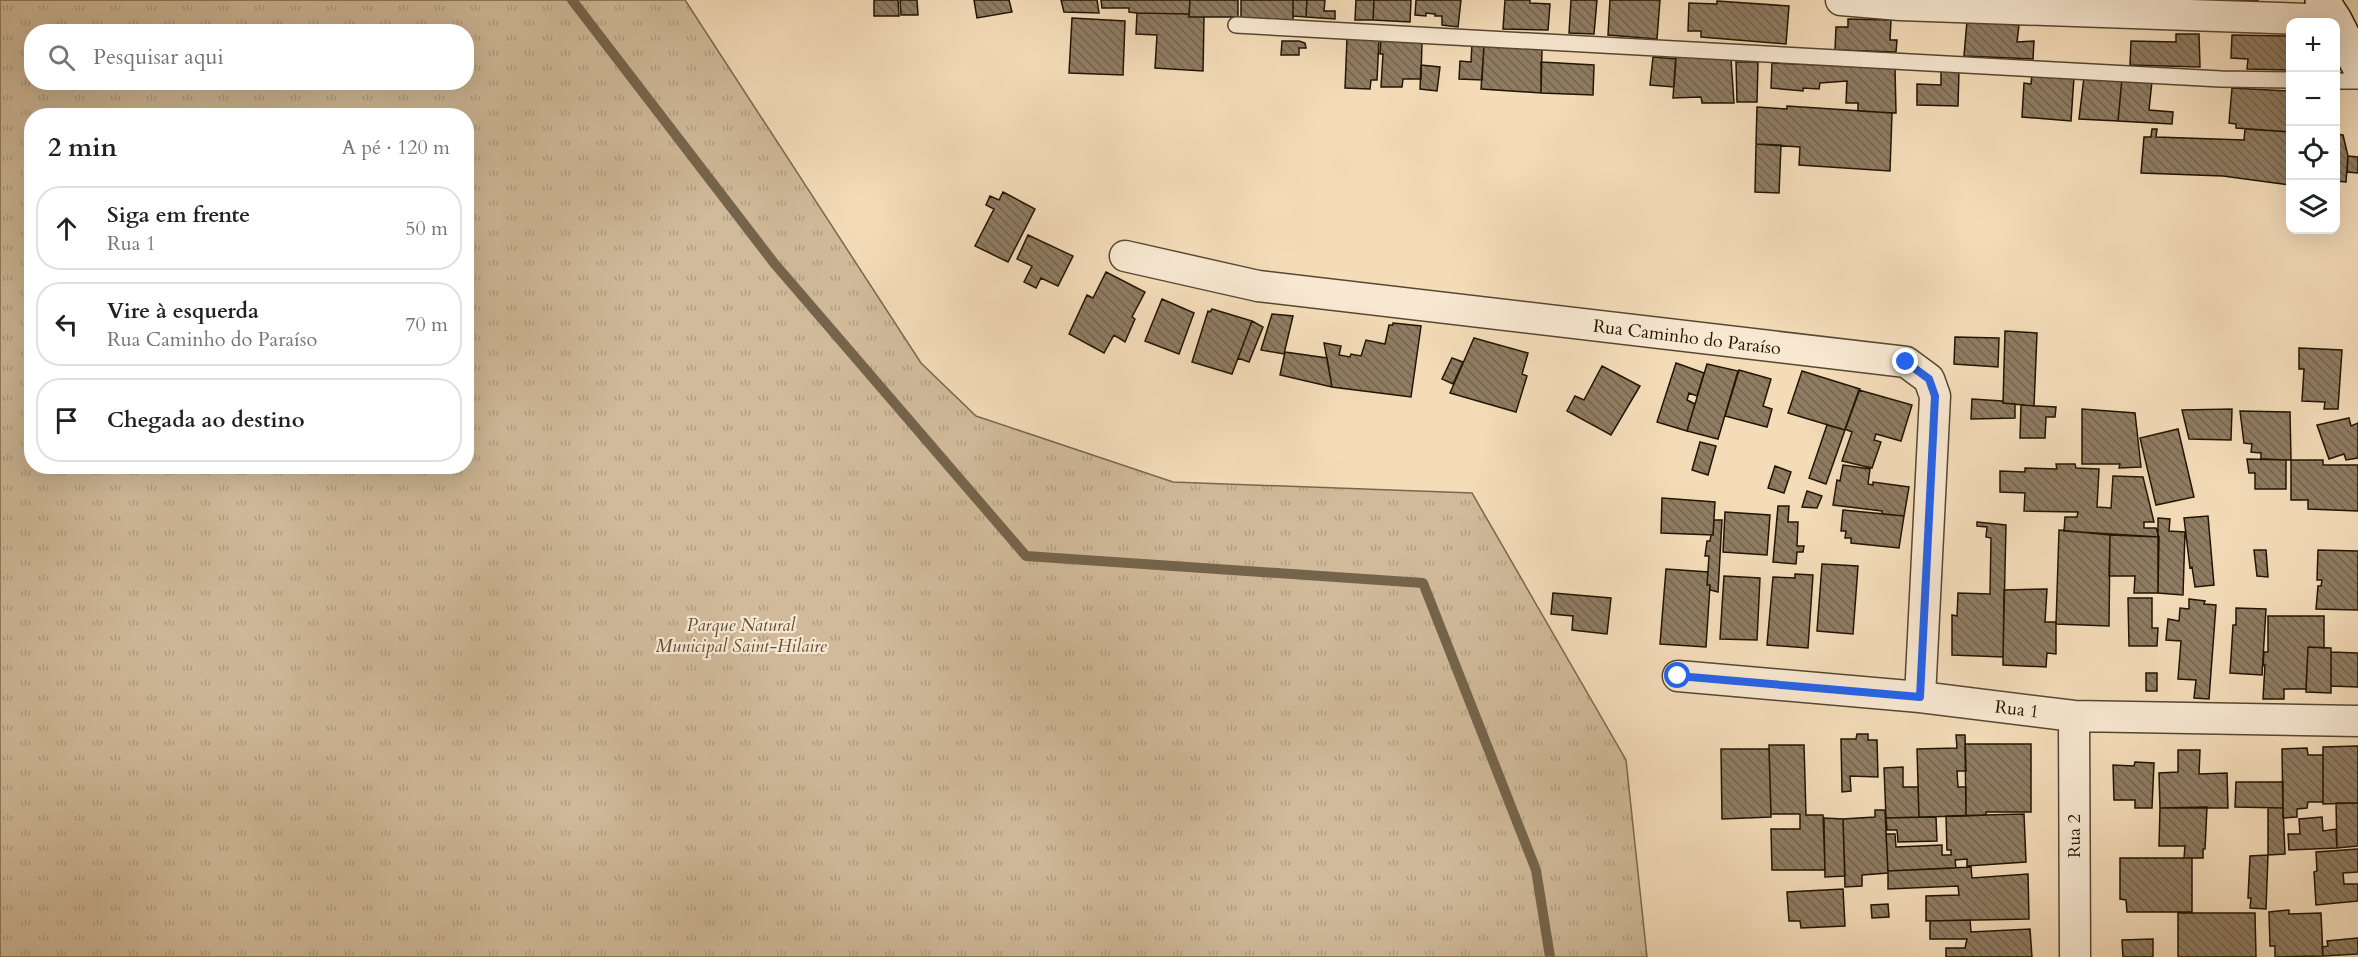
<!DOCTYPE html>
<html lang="pt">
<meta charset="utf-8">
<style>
:root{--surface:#fff;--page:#f2f2f2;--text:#202124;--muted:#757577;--line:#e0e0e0}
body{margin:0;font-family:Cardo,serif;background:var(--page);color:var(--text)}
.controls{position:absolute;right:18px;top:18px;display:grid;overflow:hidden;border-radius:12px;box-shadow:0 6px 24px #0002}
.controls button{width:54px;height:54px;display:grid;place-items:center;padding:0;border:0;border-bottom:2px solid var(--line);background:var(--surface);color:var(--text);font:30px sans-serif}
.stop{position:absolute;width:18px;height:18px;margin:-14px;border:4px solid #2563eb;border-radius:50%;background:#fff}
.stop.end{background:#2563eb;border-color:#fff;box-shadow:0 2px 6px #0008}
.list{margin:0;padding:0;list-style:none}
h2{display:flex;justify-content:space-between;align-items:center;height:78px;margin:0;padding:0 24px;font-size:26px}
h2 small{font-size:20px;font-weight:400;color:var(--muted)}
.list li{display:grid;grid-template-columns:39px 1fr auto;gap:18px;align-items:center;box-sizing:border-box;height:84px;margin:0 12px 12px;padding:0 12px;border:2px solid var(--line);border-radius:24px}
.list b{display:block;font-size:22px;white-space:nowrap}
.list p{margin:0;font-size:20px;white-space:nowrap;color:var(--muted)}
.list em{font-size:20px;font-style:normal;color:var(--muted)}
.icon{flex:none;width:33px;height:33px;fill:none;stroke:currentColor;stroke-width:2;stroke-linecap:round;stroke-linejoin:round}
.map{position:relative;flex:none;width:2358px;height:957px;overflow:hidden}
.search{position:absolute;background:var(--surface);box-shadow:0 6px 24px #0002;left:24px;top:24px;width:450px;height:66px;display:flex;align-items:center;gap:15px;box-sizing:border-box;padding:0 21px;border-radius:24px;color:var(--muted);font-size:22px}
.panel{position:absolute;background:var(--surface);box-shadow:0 6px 24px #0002;left:24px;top:108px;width:450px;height:366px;border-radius:24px}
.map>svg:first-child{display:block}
</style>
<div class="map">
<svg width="2358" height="957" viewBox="0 0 2358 957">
<defs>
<pattern id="park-tufts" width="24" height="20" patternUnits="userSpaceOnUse" patternTransform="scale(1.5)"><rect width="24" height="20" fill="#d0ba9a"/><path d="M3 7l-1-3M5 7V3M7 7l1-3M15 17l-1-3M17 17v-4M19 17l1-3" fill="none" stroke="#b29f83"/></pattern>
<pattern id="building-back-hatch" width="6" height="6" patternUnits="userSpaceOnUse" patternTransform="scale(1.5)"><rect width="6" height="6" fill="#8f7c62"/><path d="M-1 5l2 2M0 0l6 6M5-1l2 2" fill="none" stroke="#74644f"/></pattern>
</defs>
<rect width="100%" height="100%" fill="#f4dcb9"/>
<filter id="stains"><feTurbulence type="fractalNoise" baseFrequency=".00333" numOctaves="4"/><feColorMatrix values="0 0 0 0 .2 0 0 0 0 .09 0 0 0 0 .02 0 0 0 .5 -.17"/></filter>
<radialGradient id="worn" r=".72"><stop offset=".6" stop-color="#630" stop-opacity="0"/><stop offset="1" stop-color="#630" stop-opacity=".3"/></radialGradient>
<path fill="url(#park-tufts)" stroke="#79684e" stroke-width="1.5" fill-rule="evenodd" d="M0 0H685L921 363 976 416 1173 482 1472 493 1626 760 1647 957H0ZM32 32H466V82H32ZM32 116H466V466H32Z"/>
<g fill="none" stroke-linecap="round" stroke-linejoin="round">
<path stroke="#75644b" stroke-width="10" d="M572 0 774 263 1026 556 1423 583 1536 870 1550 957"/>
</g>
<path fill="url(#building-back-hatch)" stroke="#221503" stroke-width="1.5" d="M874 0H898L899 16H874Z
M900 0H917L918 15H901Z
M974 0H1009L1012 12 977 18Z
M1061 0H1097L1099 13 1064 12Z
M1101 0H1190L1189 14 1137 13 1129 12V8H1102Z
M1190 0H1238V17H1189Z
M1241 0H1293V23L1241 22Z
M1293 0H1307L1306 17 1293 16Z
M1307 0H1325L1324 11H1335V19L1306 17Z
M1356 0H1374L1373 20H1355Z
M1374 0H1411L1410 22 1373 20Z
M1416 0H1461L1458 27 1442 25V16H1435V14L1426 13V16L1415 15Z
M1505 0H1530V3L1550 4 1548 30 1503 29Z
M1571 0H1597L1594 34 1569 33Z
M1610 0H1660L1657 39 1608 35Z
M2198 0H2258V12L2198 5Z
M1717 1 1789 6 1786 44 1701 37V31H1688L1689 3 1717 4Z
M1137 13 1189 14V17H1204L1203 71 1155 68 1157 35 1136 34Z
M1072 18 1125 21 1123 75 1069 73Z
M1848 19 1891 20 1890 40H1897L1896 52 1835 50 1836 27H1848Z
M1967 21 2019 25 2017 42 2034 41 2033 59 1964 56Z
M2176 34H2199L2200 67 2130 65 2131 41 2176 42Z
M2232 35 2287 36V70L2247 69 2248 59 2231 58Z
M1347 38 1379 40 1377 80H1371L1370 89 1345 88Z
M1381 40 1422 41 1421 79H1403L1402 87H1381L1383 54H1380Z
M1282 41H1299L1305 43 1306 48H1299V55H1281Z
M1472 43 1484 44 1482 80 1459 79 1460 61 1471 62Z
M1484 46 1542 48 1541 93 1481 89Z
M1676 54 1731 59 1734 103H1702L1701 97 1673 98Z
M1653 57 1676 59 1674 87 1650 85Z
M1541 62 1594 65 1593 95 1541 93Z
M1736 62H1758L1757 102H1737Z
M1772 63 1895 68 1896 113 1858 111V103H1846L1847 81 1820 83 1819 89 1803 88V91L1771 88Z
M1421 65 1440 67 1437 91 1420 89Z
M1941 69 1959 70 1958 106 1917 105V84L1941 85Z
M2032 73 2074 77 2071 121 2022 117 2024 83 2031 84Z
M2084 77 2122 79 2118 121 2079 119Z
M2122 79 2152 81 2149 110 2173 112 2172 124 2118 121Z
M2232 88 2290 91V132L2236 128V124L2229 123Z
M1787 106 1892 113 1890 171 1799 165 1800 147 1756 144 1757 107 1787 109Z
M2152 129H2157L2156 137 2244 140 2245 129 2290 132V185L2223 176 2141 173 2144 137H2151Z
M2336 134 2343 135 2348 156 2346 182 2336 181Z
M1756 144 1781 145 1779 193 1755 192Z
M2348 156 2358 157V173L2347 172Z
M1003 192 1035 209 1008 262 975 246 994 209 986 205 990 196 999 200Z
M1028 235 1073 256 1058 286 1041 278 1036 288 1024 282 1032 266 1017 259Z
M1106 272 1145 292 1132 317 1135 319 1125 342 1114 335 1104 353 1069 334 1087 295 1093 298Z
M1162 299 1194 313 1179 354 1145 341Z
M1212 309 1252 321 1232 374 1192 362 1208 311 1210 312Z
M1272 314 1293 316 1284 354 1261 350Z
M1252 321 1263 327 1249 362 1238 358Z
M1393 323 1421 326 1411 397 1332 387 1324 343 1341 346 1339 355 1350 357 1351 354 1361 356 1366 340 1385 344 1389 325H1393Z
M2005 331 2037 333 2034 406 2003 403Z
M1955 337 1999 338 1998 367 1954 364Z
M1474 338 1528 353 1522 374 1527 376 1516 412 1450 393Z
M2299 348 2342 350 2338 409H2324L2325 402 2302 401 2304 369H2299Z
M1285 352 1327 358 1332 387 1280 375Z
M1452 358 1463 362 1453 384 1442 379Z
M1676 363 1704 373 1697 396 1689 393 1687 400 1695 404 1687 431 1657 422Z
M1707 364 1738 371 1718 439 1687 431Z
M1602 366 1640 386 1611 435 1567 411 1575 396 1584 400Z
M1739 370 1771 379 1763 406 1772 409 1767 427 1725 416Z
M1802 371 1860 389 1845 430 1788 413Z
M1859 390 1912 405 1901 441 1876 434 1874 440 1881 442 1872 468 1842 461 1852 432 1845 429Z
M1972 399 2002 401 2003 403 2015 404V418L1971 419Z
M2021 405 2056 407 2055 417H2046L2045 438H2020Z
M2082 409 2135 413 2141 467 2119 468 2120 464H2082Z
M2232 409 2231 440 2189 439 2182 410Z
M2240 411 2290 412 2291 460 2261 459V453L2251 452 2252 444 2244 443Z
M2349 418 2351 426 2358 423V458L2346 460 2344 454 2329 459 2317 425Z
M1827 425 1845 430 1826 484 1809 478Z
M2178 429 2194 497 2156 505 2140 438Z
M1700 442 1716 446 1708 475 1692 470Z
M2247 459 2286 460V489H2255V473H2249Z
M2291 460H2323V465H2358V511L2308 509V500H2291Z
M2056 464H2075L2076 468 2099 469 2097 507 2111 508 2113 476 2143 477 2154 522H2144V528H2156L2159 537 2064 531 2065 517H2077L2078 512 2024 511 2025 493 2000 492V471L2025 472V468L2057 469Z
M1843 465 1870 469 1868 484 1873 485V482L1909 487 1904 516 1882 514V511L1833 505 1837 480 1840 481Z
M1775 466 1791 472 1784 493 1768 488Z
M1807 491 1822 496 1817 508 1802 507Z
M1662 498 1715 502 1713 535 1661 533Z
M1778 506H1789L1788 522H1798L1797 546H1804L1803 552H1797L1796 564 1773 562Z
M1843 510 1904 516 1899 548 1851 543V538H1845L1846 531H1841Z
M1725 512 1770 515 1767 555 1723 552Z
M2208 516 2214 585 2195 587 2192 567 2190 568 2184 518Z
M2158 518 2170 519 2169 531 2185 532 2183 595 2158 593Z
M1714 520H1722L1718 592 1710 590V585H1707L1709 556H1705L1707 541H1710L1711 535H1713Z
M1977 522 2006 525 2003 657 1952 655V615L1957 616 1958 593 1990 594 1991 538 1986 537 1987 527 1977 526Z
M2059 530 2110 535 2109 626 2056 624Z
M2110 535 2159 537 2158 593H2134L2135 576H2109Z
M2254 550H2266L2268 577 2257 576Z
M2318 550 2358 551V610L2316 609 2318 586H2321L2322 580H2317Z
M1822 564 1858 566 1853 634 1817 631Z
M1666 569 1708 572 1707 585H1710L1706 647 1660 644Z
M1795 574 1813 575 1808 648 1767 645 1773 577 1795 578Z
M1724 576 1760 578 1757 640 1720 639Z
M2047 589 2045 622H2056V654L2047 653 2046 667 2003 665 2004 590Z
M1553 593 1611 598 1607 634 1572 630 1573 616 1551 614Z
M2128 598H2152V628H2158L2157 646H2129Z
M2189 599 2205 601 2204 604 2216 605 2209 699 2194 698 2196 680 2178 679 2181 641 2166 640 2168 619 2179 621 2180 608 2189 609Z
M2236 608 2266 609 2262 675 2230 673 2233 625H2236Z
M2268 616H2324V648L2308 647 2306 689H2284V699H2263L2265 665 2263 666 2264 652H2268Z
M2308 647 2331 648V693L2306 692Z
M2331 652 2358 653V687L2331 686Z
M2146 673H2157V691H2146Z
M1857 734H1868V740H1877L1878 777 1850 776 1851 791 1842 792 1841 739H1856Z
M1956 735H1965L1966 771H1957L1958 787H1966V816L1919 817 1917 749 1957 748Z
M1965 744H2031V812H1986V815L1966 816Z
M1769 745H1804L1806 815H1823L1825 870H1772L1771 829H1800V814H1771Z
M2358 746V803L2323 804V747Z
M2307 748 2308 755H2323V802H2308L2307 808 2297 809V817L2283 818 2282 749Z
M1721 749H1769L1771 817 1722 819Z
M2178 750H2200L2199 774 2227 773 2228 808H2160L2159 773 2178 772Z
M2135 762 2154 763 2152 808H2135V800H2114L2113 765 2134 766Z
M1903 767V787H1918L1919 817 1886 818 1884 768Z
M2236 782H2283V808L2235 807Z
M2336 803H2358V846L2337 848Z
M2207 807 2205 849H2203V858H2184L2185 846H2159L2160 808Z
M2268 808H2283L2285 854 2268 855Z
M1875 810H1885L1888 873 1862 875V886L1845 887 1843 819 1875 817Z
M2024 814 2026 862 1967 866V859L1955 860 1956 868 1888 871 1886 834H1895L1896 847 1942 845V855H1951V850H1947L1946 816Z
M1936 817 1937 841 1898 842 1897 830H1887L1886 818Z
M2322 817 2323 831 2336 829 2337 848 2289 850 2288 834H2300L2299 819Z
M1824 818 1843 819 1845 876 1825 877Z
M2358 849V872L2343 873 2344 884H2358V901L2316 905 2314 872 2317 871 2316 852Z
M2268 855 2266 909 2250 908 2251 898H2248L2250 856Z
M2120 858H2192V912H2127L2126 900 2120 899Z
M1971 867 1972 878 2028 874 2029 919 1926 921V896L1959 895 1958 886 1888 889V871Z
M1843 889 1845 926 1801 928 1800 921H1789L1787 892Z
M1888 904 1889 917 1872 918 1871 905Z
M2289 910V914L2321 913 2323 956 2275 957V946H2270L2269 912Z
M2178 913H2255L2256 957H2178Z
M1970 920 1971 932 2030 929 2032 957H1946V948H1965L1967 939H1930V921Z
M2358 938V954L2323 956 2322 947 2328 946 2327 941Z
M2153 939V957H2123L2122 940Z"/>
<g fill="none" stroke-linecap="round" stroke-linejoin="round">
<g stroke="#564730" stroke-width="18">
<path id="lane" d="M1236 25 2221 79 2290 80
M2336 81H2358"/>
</g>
<g stroke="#564730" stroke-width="33">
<path id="street" d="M1841 0 1900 5 2335 20
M1125 256 1258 286 1906 362 1929 379 1935 396 1920 697
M1678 676 1920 697 2074 716 2358 721
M2074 716 2075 957"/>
</g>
<g stroke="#221503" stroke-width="36">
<path id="secondary" d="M2322 0 2335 20 2358 65"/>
</g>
<use href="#lane" stroke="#f8e8d2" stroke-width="15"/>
<use href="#street" stroke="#f8e8d2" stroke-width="30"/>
<use href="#secondary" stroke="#f8e8d2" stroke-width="33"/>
</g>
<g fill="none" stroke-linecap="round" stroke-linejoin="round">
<path stroke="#2563eb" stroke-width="8" d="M1678 676 1920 697 1935 396 1929 379 1906 362"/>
</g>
<g text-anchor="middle" stroke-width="4.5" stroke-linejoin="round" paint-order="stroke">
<g font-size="18" fill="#221503" stroke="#f8e8d2">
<text transform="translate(1687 337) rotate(7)" y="6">Rua Caminho do Paraíso</text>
<text transform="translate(2017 709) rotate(7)" y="6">Rua 1</text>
<text transform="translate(2074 836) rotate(-90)" y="6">Rua 2</text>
</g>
<g font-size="18" font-style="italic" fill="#5f4f38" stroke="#f8e8d2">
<text x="741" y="631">Parque Natural<tspan x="741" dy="21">Municipal Saint-Hilaire</tspan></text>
</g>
</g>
<rect width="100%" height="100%" filter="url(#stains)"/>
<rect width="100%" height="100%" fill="url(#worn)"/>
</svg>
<div class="controls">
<button>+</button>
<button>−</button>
<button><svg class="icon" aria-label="locate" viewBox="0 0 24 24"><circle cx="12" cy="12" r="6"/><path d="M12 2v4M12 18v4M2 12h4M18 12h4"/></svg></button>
<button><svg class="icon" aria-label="layers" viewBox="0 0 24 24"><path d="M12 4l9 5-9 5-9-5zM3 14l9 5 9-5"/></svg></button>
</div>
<div class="stop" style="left:1678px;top:676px"></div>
<div class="stop end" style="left:1906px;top:362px"></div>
<div class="search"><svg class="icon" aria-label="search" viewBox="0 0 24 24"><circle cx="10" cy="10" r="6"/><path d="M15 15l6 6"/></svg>Pesquisar aqui</div>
<section class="panel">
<h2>2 min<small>A pé · 120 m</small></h2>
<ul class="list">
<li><svg class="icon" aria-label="ahead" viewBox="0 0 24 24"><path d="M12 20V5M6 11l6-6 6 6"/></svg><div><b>Siga em frente</b><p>Rua 1</p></div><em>50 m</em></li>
<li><svg class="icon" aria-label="left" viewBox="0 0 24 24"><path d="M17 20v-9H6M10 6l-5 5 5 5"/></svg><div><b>Vire à esquerda</b><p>Rua Caminho do Paraíso</p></div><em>70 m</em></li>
<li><svg class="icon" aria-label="arrive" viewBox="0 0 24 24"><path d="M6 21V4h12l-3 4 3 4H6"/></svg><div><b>Chegada ao destino</b></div></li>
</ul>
</section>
</div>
